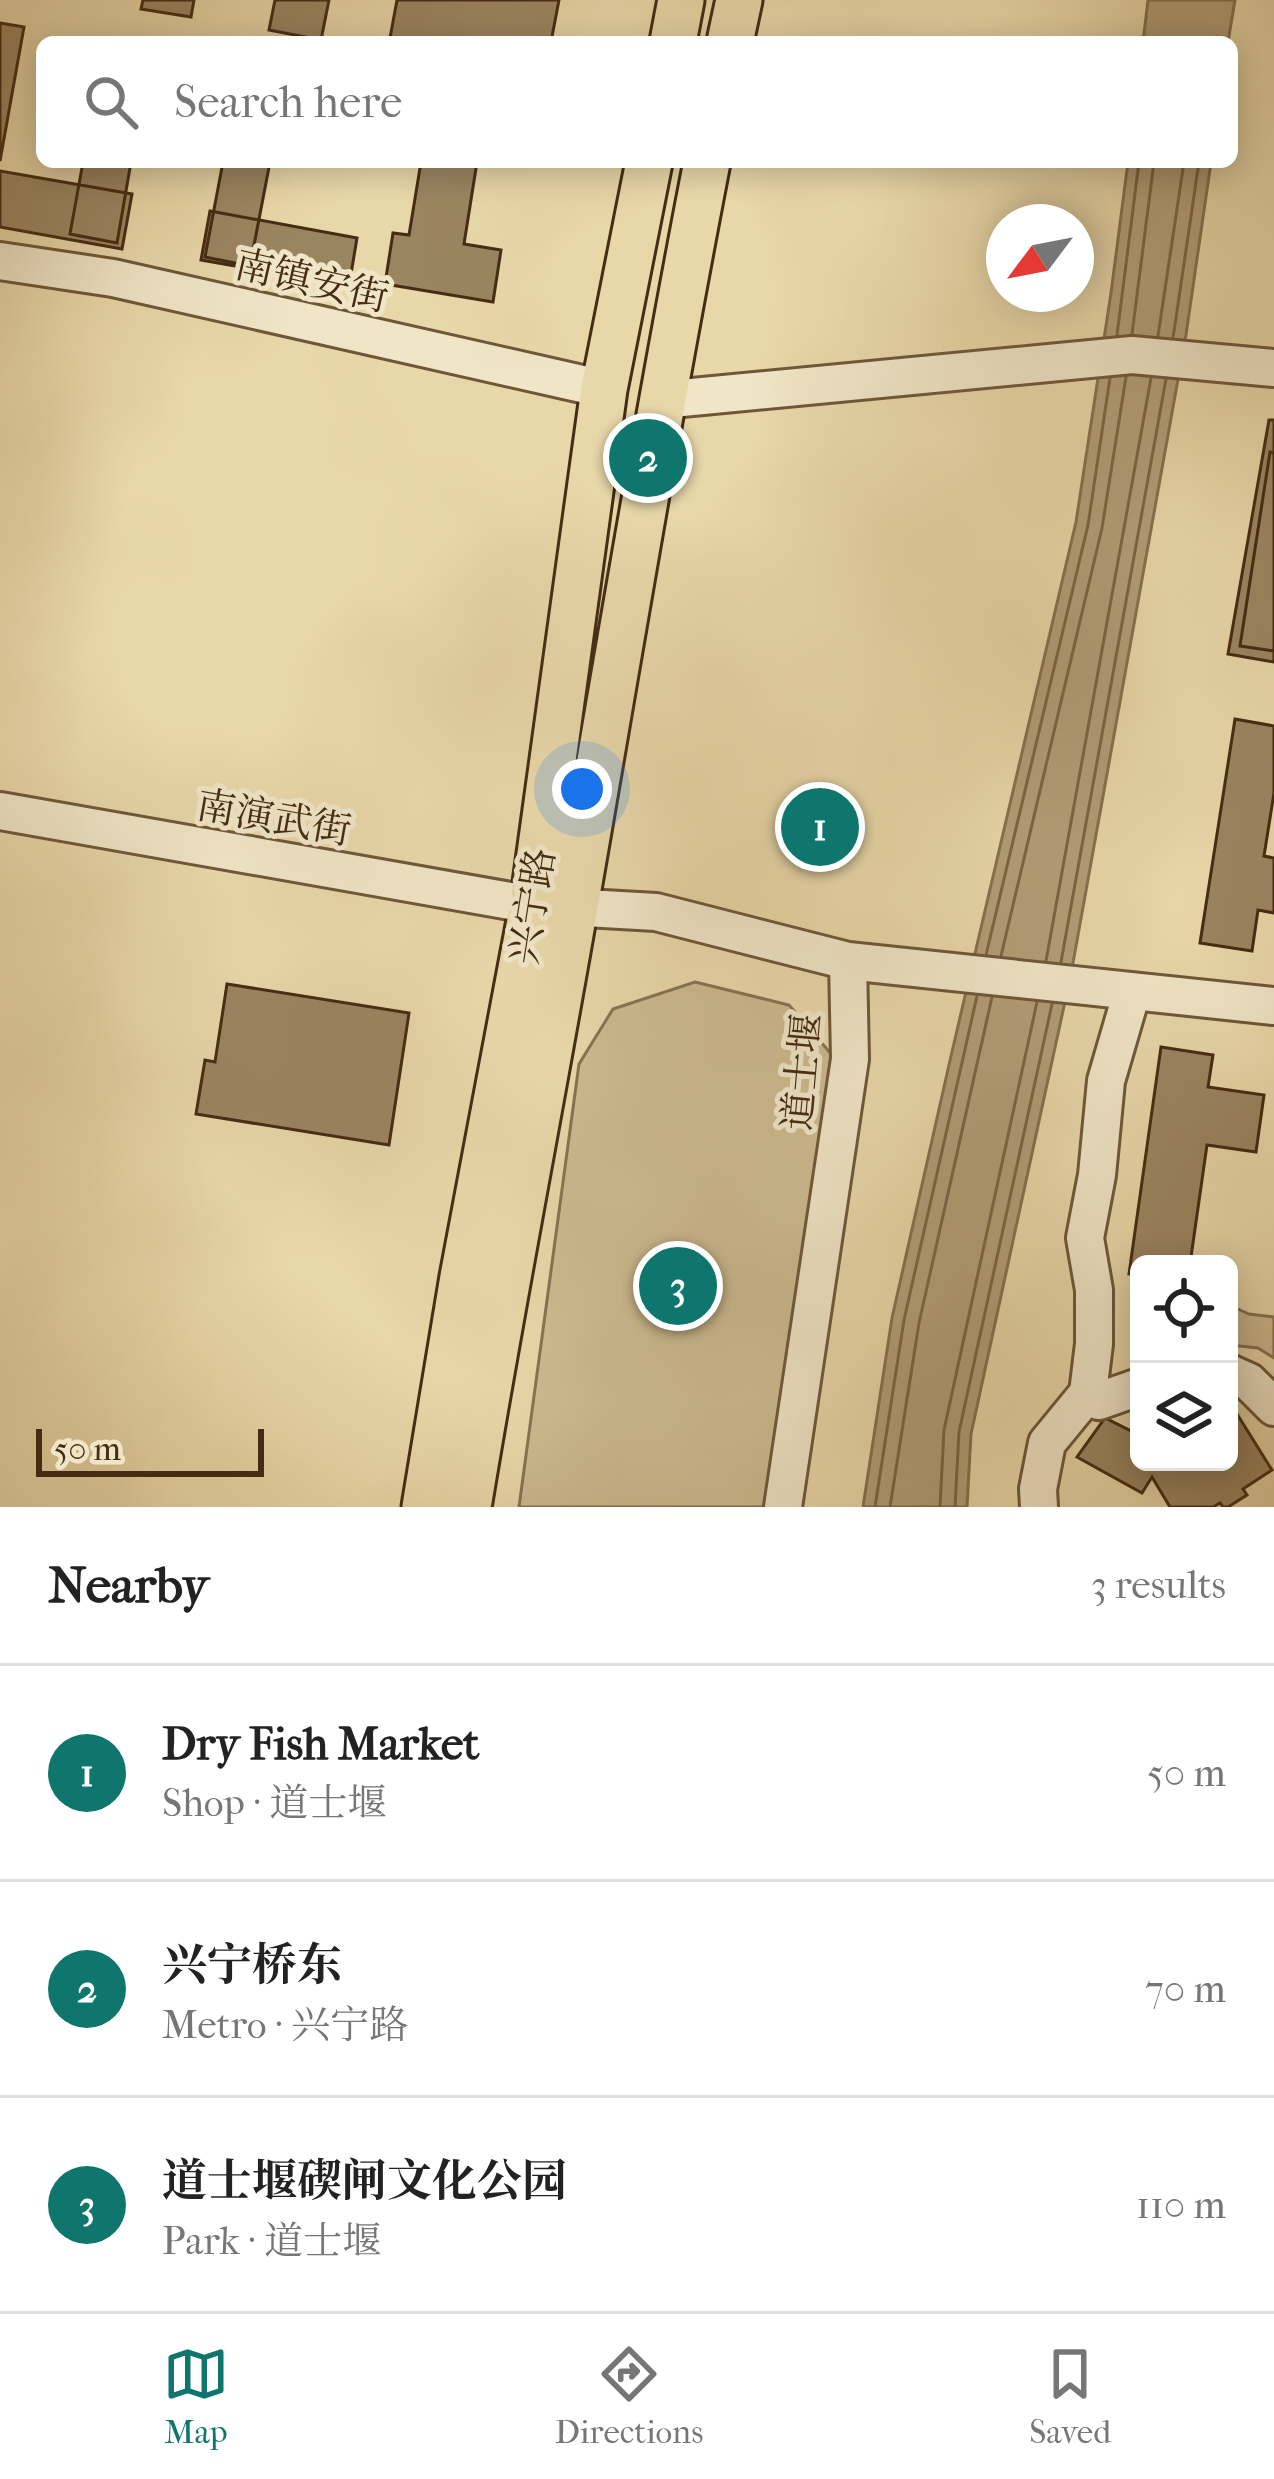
<!DOCTYPE html>
<meta charset="utf-8">
<style>
:root{--surface:#fff;--page:#f6f6f6;--text:#222;--muted:#767676;--line:#e0e0e0;--accent:#0f766e}
body{margin:0;font-family:"IM FELL French Canon","Noto Serif SC",serif;background:var(--page);color:var(--text)}
.controls{position:absolute;right:36px;bottom:36px;display:grid;overflow:hidden;border-radius:18px;box-shadow:0 6px 30px #0003}
.controls button{width:108px;height:108px;display:grid;place-items:center;padding:0;border:0;border-bottom:3px solid var(--line);background:var(--surface);color:var(--text);font:60px sans-serif}
.compass{position:absolute;left:986px;top:204px;width:108px;height:108px;border-radius:50%;background:var(--surface);box-shadow:0 6px 30px #0003;rotate:238deg}
.scale{position:absolute;left:36px;bottom:30px;width:228px;box-sizing:border-box;padding-left:12px;border:6px solid #452c13;border-top:0;font-size:33px;line-height:42px;white-space:nowrap;color:#452c13;-webkit-text-stroke:9px #f0e5c7;paint-order:stroke}
.you{position:absolute;left:582px;top:789px;width:42px;height:42px;margin:-30px;border:9px solid #fff;border-radius:50%;background:#1a73e8;box-shadow:0 0 0 18px #1a73e833}
.badge{display:grid;place-items:center;width:78px;height:78px;border-radius:50%;background:var(--accent);color:#fff;font-size:39px;font-weight:700}
.pin{position:absolute;translate:-50% -50%;border:6px solid #fff;box-shadow:0 3px 12px #0006}
.list{margin:0;padding:0;list-style:none}
h2{display:flex;justify-content:space-between;align-items:center;height:156px;margin:0;padding:0 48px;font-size:51px}
h2 small{font-size:39px;font-weight:400;color:var(--muted)}
.list li{display:grid;grid-template-columns:78px 1fr auto;gap:36px;align-items:center;box-sizing:border-box;height:216px;padding:0 48px;border-top:3px solid var(--line)}
.list b{display:block;font-size:45px;white-space:nowrap}
.list p{margin:0;font-size:39px;white-space:nowrap;color:var(--muted)}
.list em{font-size:39px;font-style:normal;color:var(--muted)}
.icon{flex:none;width:66px;height:66px;fill:none;stroke:currentColor;stroke-width:2;stroke-linecap:round;stroke-linejoin:round}
.map{position:relative;flex:none;width:1274px;height:1507px;overflow:hidden}
.search{position:absolute;background:var(--surface);box-shadow:0 6px 30px #0003;left:36px;right:36px;top:36px;height:132px;display:flex;align-items:center;gap:30px;box-sizing:border-box;padding:0 42px;border-radius:18px;color:var(--muted);font-size:45px}
.sheet{height:804px;background:var(--surface)}
nav{display:flex;justify-content:space-around;align-items:center;box-sizing:border-box;height:168px;border-top:3px solid var(--line);background:var(--surface);font-size:33px;color:var(--muted)}
nav a{display:grid;justify-items:center;gap:6px}
nav .on{color:var(--accent)}
.map>svg:first-child{display:block}
</style>
<div class="map">
<svg width="1274" height="1507" viewBox="0 0 1274 1507">
<rect width="100%" height="100%" fill="#e8d7a9"/>
<filter id="stains"><feTurbulence type="fractalNoise" baseFrequency=".00167" numOctaves="4"/><feColorMatrix values="0 0 0 0 .2 0 0 0 0 .09 0 0 0 0 .02 0 0 0 .5 -.17"/></filter>
<radialGradient id="worn" r=".72"><stop offset=".6" stop-color="#630" stop-opacity="0"/><stop offset="1" stop-color="#630" stop-opacity=".3"/></radialGradient>
<path fill="#ccba90" stroke="#887352" stroke-width="3" d="M695 982 789 1005 832 1055 781 1507H519L579 1064 613 1009Z
M1229 1305 1249 1314 1274 1317V1358L1258 1348 1229 1345Z"/>
<path fill="#b19d76" stroke="#86704e" stroke-width="3" d="M1148 0H1235L1228 42H1143Z
M1128 162H1211L1186 335 1071 974 971 1434 967 1507H863L892 1318 951 1056 1076 522 1111 293Z"/>
<g fill="none" stroke-linecap="round" stroke-linejoin="round">
<path stroke="#7b6444" stroke-width="3" d="M1132 334 1154 162
M1117 335 1139 162
M1158 336 1184 162
M1173 338 1199 162
M986 955 1088 525 1110 378
M1001 956 1102 528 1126 377
M1046 961 1151 378
M1061 962 1166 379
M875 1507 904 1320 977 996
M890 1507 919 1323 992 997
M940 1507 944 1430 1037 1002
M955 1507 959 1432 1052 1004"/>
</g>
<path fill="#9a8561" stroke="#452c13" stroke-width="3" d="M143 0H194L191 17 141 9Z
M275 0H329L321 40 269 30Z
M397 0H559L551 42H414L390 38Z
M0 23 24 27 0 161Z
M83 162H131L117 243 70 234Z
M223 162H270L250 266 205 257Z
M421 162H477L464 244 501 250 493 302 385 284 393 233 409 235Z
M0 171 132 194 122 249 0 227Z
M210 211 357 238 349 286 201 260Z
M1269 420H1274V662L1228 654Z
M1270 452 1274 453V651L1240 646Z
M1235 719 1274 726V793L1264 856 1274 858V913L1258 910 1252 951 1200 943Z
M227 984 409 1013 389 1145 196 1114 205 1060 215 1062Z
M1161 1047 1213 1055 1208 1087 1264 1095 1256 1152 1207 1145 1190 1264H1139V1275L1129 1274Z
M1232 1406 1272 1470 1243 1489 1247 1495 1228 1507H1223L1220 1503 1213 1507H1170L1152 1477 1142 1493 1077 1457 1105 1418 1139 1435V1462H1229V1408Z"/>
<g fill="none" stroke-linecap="round" stroke-linejoin="round">
<g stroke="#6e5738" stroke-width="42">
<path id="minor" d="M0 261 113 278 604 389
M661 400 1132 355 1274 368
M0 811 533 905 656 912 848 961 850 1059 783 1507
M848 961 1274 1006
M1132 992 1106 1081 1097 1175 1085 1238 1094 1290V1344L1088 1393 1099 1401 1139 1387
M1229 1373 1249 1382 1274 1407
M1039 1507 1038 1489 1047 1443 1088 1393"/>
</g>
<g stroke="#452c13" stroke-width="51">
<path id="major" d="M673 42 681 0
M730 42 739 0
M425 1507 463 1277 533 905 604 389 649 162
M468 1507C501 1306 540 1107 575 906 618 658 659 409 707 162"/>
</g>
<use href="#minor" stroke="#f0e5c7" stroke-width="36"/>
<use href="#major" stroke="#e8d7a9" stroke-width="45"/>
</g>
<g text-anchor="middle" stroke-width="10" stroke-linejoin="round" paint-order="stroke">
<g font-size="39" fill="#452c13" stroke="#f0e5c7">
<text transform="translate(312 280) rotate(13)" y="14">南镇安街</text>
<text transform="translate(274 817) rotate(10)" y="14">南演武街</text>
<text transform="translate(531 906) rotate(-81)" y="14">兴宁路</text>
<text transform="translate(801 1072) rotate(-85)" y="14">道士堰</text>
</g>
</g>
<rect width="100%" height="100%" filter="url(#stains)"/>
<rect width="100%" height="100%" fill="url(#worn)"/>
</svg>
<div class="controls">
<button><svg class="icon" aria-label="locate" viewBox="0 0 24 24"><circle cx="12" cy="12" r="6"/><path d="M12 2v4M12 18v4M2 12h4M18 12h4"/></svg></button>
<button><svg class="icon" aria-label="layers" viewBox="0 0 24 24"><path d="M12 4l9 5-9 5-9-5zM3 14l9 5 9-5"/></svg></button>
</div>
<svg class="compass" viewBox="-18 -18 36 36"><path d="M0-13l5 13h-10z" fill="#e53935"/><path d="M0 13l5-13h-10z" fill="#767676"/></svg>
<div class="scale">50 m</div>
<div class="you"></div>
<div class="pin badge" style="left:820px;top:827px">1</div>
<div class="pin badge" style="left:648px;top:458px">2</div>
<div class="pin badge" style="left:678px;top:1286px">3</div>
<div class="search"><svg class="icon" aria-label="search" viewBox="0 0 24 24"><circle cx="10" cy="10" r="6"/><path d="M15 15l6 6"/></svg>Search here</div>
</div>
<section class="sheet">
<h2>Nearby<small>3 results</small></h2>
<ul class="list">
<li><span class="badge">1</span><div><b>Dry Fish Market</b><p>Shop · 道士堰</p></div><em>50 m</em></li>
<li><span class="badge">2</span><div><b>兴宁桥东</b><p>Metro · 兴宁路</p></div><em>70 m</em></li>
<li><span class="badge">3</span><div><b>道士堰碶闸文化公园</b><p>Park · 道士堰</p></div><em>110 m</em></li>
</ul>
</section>
<nav>
<a class="on"><svg class="icon" aria-label="map" viewBox="0 0 24 24"><path d="M3 6l6-2 6 2 6-2v14l-6 2-6-2-6 2zM9 4v14M15 6v14"/></svg>Map</a>
<a><svg class="icon" aria-label="directions" viewBox="0 0 24 24"><path d="M12 3l9 9-9 9-9-9zM9 14v-3h6M13 9l2 2-2 2"/></svg>Directions</a>
<a><svg class="icon" aria-label="saved" viewBox="0 0 24 24"><path d="M7 4h10v16l-5-4-5 4z"/></svg>Saved</a>
</nav>
